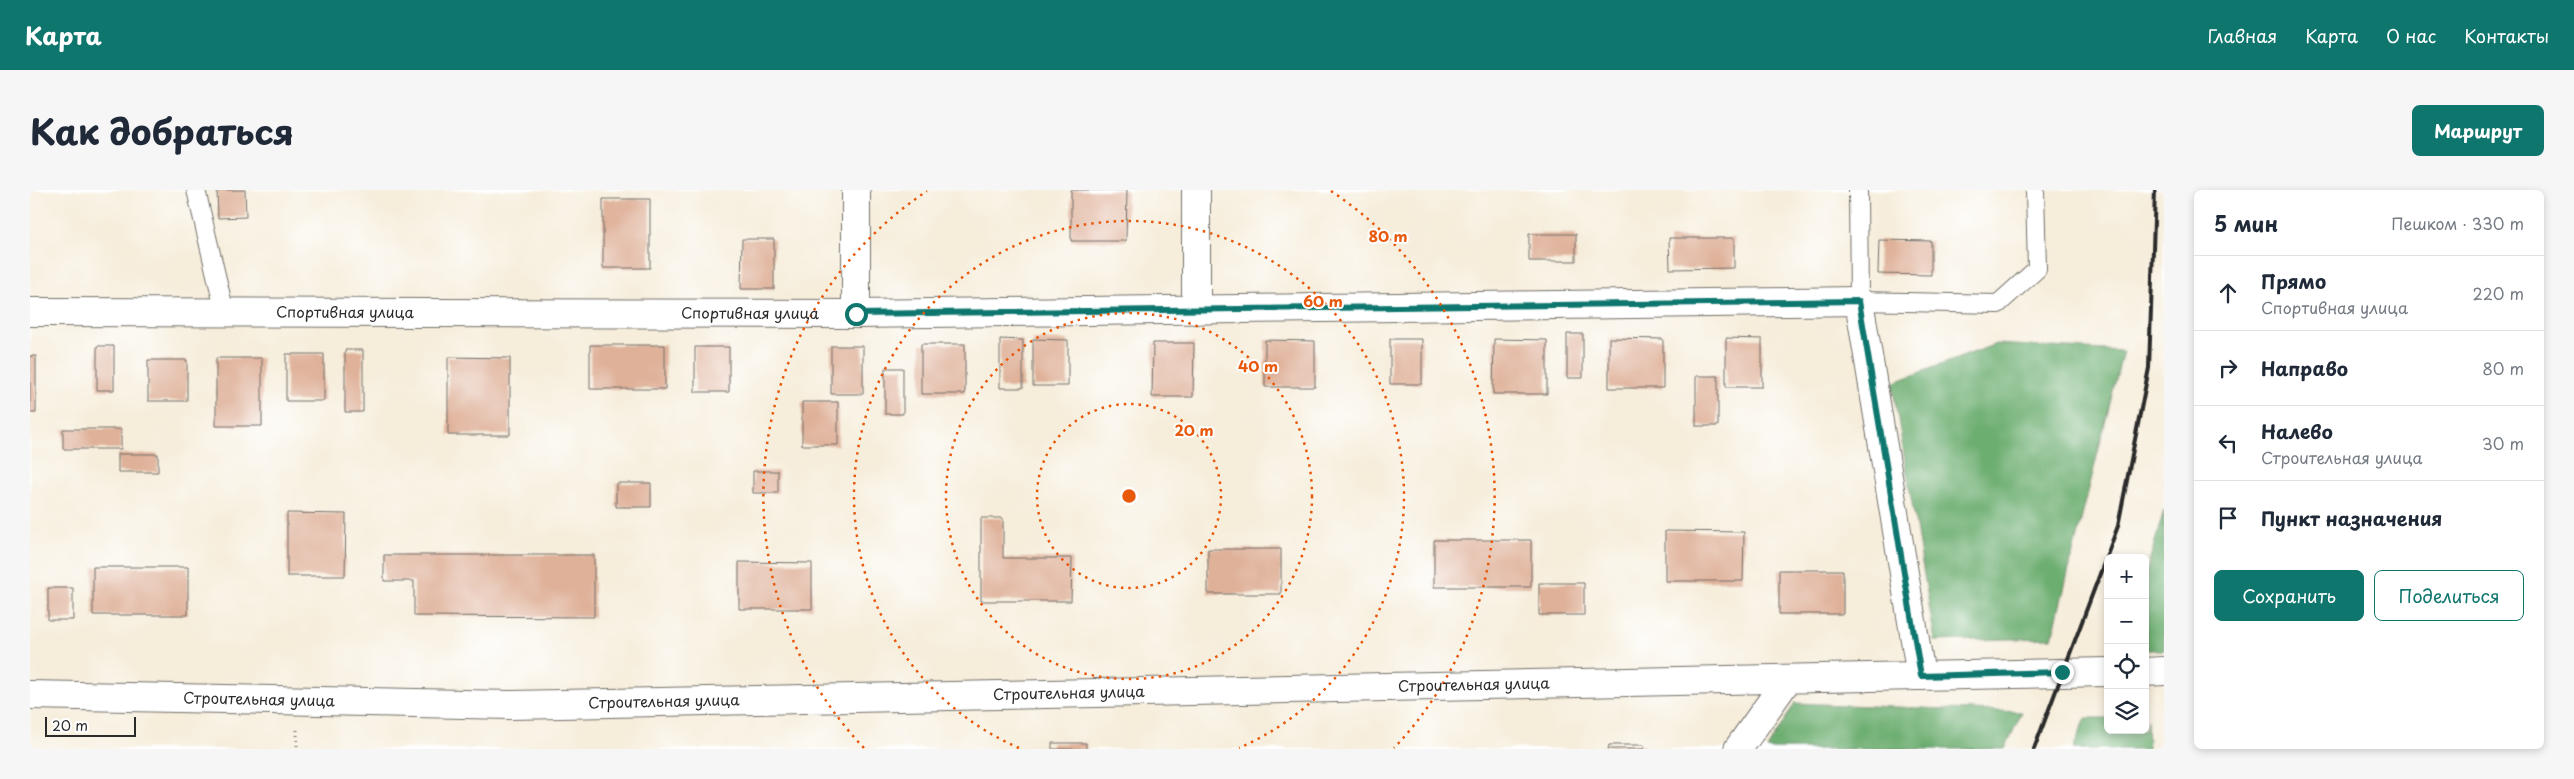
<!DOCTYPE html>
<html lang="ru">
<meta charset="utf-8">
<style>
:root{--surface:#fff;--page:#f6f6f7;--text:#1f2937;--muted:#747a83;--line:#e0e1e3;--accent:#0f766e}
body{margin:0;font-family:"Playpen Sans",sans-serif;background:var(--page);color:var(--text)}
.controls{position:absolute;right:15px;bottom:15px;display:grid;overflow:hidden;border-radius:8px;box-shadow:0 2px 8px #0003}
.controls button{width:45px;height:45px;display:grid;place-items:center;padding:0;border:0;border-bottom:1px solid var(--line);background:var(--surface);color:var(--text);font:25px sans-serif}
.scale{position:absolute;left:15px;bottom:12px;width:91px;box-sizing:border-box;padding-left:5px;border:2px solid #2b2b2b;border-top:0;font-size:14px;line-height:18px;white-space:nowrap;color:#2b2b2b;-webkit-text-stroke:4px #fff;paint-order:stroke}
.stop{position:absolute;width:15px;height:15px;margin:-11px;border:4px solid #0f766e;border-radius:50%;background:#fff}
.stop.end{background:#0f766e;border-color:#fff;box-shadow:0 1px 5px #0008}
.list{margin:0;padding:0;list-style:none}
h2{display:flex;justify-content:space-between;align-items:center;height:65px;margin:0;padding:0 20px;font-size:21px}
h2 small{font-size:16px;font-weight:400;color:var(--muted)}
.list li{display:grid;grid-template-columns:32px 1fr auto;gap:15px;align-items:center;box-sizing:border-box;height:75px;padding:0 20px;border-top:1px solid var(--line)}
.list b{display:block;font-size:19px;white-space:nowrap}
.list p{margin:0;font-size:16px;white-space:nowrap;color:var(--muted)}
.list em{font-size:16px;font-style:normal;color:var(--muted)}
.actions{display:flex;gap:10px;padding:15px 20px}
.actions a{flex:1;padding:11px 0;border:1px solid var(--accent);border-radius:8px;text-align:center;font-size:18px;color:var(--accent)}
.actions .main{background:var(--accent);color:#fff}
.icon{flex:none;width:28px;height:28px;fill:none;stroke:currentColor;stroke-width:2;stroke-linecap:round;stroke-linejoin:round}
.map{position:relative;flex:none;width:2134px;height:559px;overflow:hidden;border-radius:8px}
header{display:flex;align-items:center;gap:30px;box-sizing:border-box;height:70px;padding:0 25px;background:var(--accent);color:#fff}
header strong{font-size:24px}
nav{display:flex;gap:28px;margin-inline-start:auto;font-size:18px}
.intro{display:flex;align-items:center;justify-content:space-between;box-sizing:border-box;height:120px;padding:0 30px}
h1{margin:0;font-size:35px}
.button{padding:12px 22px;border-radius:8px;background:var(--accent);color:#fff;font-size:18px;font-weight:700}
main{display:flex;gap:30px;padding:0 30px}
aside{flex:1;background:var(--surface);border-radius:8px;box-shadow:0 2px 8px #0003}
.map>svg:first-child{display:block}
</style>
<header>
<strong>Карта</strong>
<nav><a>Главная</a><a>Карта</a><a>О нас</a><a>Контакты</a></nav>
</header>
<div class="intro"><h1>Как добраться</h1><a class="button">Маршрут</a></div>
<main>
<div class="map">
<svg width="2134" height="559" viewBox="0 0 2134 559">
<rect width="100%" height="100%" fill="#fff"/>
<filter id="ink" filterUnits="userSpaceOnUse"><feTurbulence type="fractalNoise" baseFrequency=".02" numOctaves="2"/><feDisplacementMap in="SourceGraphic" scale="10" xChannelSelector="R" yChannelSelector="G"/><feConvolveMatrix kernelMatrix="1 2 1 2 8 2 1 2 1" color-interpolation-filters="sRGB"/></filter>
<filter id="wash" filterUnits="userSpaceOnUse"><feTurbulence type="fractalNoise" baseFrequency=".0096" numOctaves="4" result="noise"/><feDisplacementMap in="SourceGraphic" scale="20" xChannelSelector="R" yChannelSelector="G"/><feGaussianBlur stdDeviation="1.12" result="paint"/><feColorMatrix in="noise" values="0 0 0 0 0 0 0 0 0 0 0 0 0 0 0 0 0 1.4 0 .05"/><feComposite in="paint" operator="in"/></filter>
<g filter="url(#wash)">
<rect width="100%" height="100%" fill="#f6edda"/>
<path fill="#6cad70" stroke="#4c6c4e" d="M1966 154 2093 161 2022 448 1905 451 1862 193Z
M2134 320V460H2115V386Z
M1765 513 1992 522 1975 559H1737Z
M2056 528H2078V540H2115L2117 529 2118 559H2043Z"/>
<g id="blocks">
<path fill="#dfb199" d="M187 0H215L216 27 188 28Z
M1041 0H1097L1096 51H1041Z
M573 9H620V78H573Z
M1499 44H1546V71H1499Z
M1639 48H1704V78L1640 79Z
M712 49H744V99H711Z
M1849 50 1901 51V85L1848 84Z
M1537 144H1553V188H1537Z
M1579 148 1633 149V198H1579Z
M1696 148 1732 149V197H1696Z
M970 149 993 150V198H970Z
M1003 149 1038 150V196H1003Z
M1360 149H1392V194H1360Z
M1464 149 1517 150V204H1463Z
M1235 150 1285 151V197H1235Z
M1123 153H1164L1163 207H1122Z
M891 154H935V204H891Z
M560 155H635V199H560Z
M67 156H84V200H67Z
M801 156H833V204H801Z
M665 157H699V202H665Z
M315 160H333V222H315Z
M256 164H294V211H256Z
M0 166H6V223H0Z
M418 167 480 168V245H418Z
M186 168H232V236H186Z
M118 170H157V211H118Z
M855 178H873V224H855Z
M1666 186H1688V236H1666Z
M772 212H808V255H772Z
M33 239H91V259H33Z
M88 264H128V282H88Z
M723 281H748V303H723Z
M586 293H621V317H586Z
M257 323 316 324 315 386H257Z
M951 328H973V368H1042L1041 411H951Z
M1635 341 1714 342 1713 391H1635Z
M1404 350H1501V397H1404Z
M1178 359H1251V404H1178Z
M354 365H564V427L384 426V391H354Z
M709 372 782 373V419H709Z
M63 377H158V425H63Z
M1749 380H1813V424H1749Z
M1509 393H1554V425H1509Z
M18 398H43V430H18Z
M1022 553H1056V559H1022Z
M1579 555H1614V559H1578Z"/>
</g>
</g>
<g filter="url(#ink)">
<use href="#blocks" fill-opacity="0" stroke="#726f68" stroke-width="1"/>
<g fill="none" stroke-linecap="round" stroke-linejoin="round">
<g stroke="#726f68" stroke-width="20">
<path id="service" d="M166 0 195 123
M1828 0 1829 111 1968 114 2007 79 2005 0"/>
</g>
<g stroke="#726f68" stroke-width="30">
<g id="minor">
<path d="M1166 0V120"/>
<path id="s1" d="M0 122 826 124 1829 111 1891 486"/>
<path d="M826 124V0"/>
<path d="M1708 559 1757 490"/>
</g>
</g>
<g stroke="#726f68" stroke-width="30">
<g id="tertiary">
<path d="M2115 482 2134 481"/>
<path id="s2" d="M0 505 481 515 2078 482"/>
</g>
</g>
<path stroke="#726f68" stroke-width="3" stroke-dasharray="1 4" stroke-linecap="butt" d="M267 540V559"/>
<use href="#service" stroke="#fff" stroke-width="18"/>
<use href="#minor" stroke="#fff" stroke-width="28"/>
<use href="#tertiary" stroke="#fff" stroke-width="28"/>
<path stroke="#2b2b2b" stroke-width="4" d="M2004 559 2088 336 2119 178 2125 0"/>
</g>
</g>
<g fill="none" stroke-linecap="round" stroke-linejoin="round" filter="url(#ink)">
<path stroke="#0f766e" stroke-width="6" d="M826 124 1829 111 1891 486 2032 482"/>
</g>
<g fill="none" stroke="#e8590c" stroke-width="2.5" stroke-dasharray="2.5 5">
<circle cx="1099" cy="306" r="92"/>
<circle cx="1099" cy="306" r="183"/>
<path d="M989 558A275 275 0 1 1 1209 558"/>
<path d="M834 558A366 366 0 0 1 897 1M1301 1A366 366 0 0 1 1364 558"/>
</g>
<g text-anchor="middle" stroke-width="4" stroke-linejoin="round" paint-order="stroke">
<g font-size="15" fill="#2b2b2b" stroke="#fff">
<text dy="5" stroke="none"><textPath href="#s1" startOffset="315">Спортивная улица</textPath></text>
<text dy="5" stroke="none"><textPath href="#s1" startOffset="720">Спортивная улица</textPath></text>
<text dy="5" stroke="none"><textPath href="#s2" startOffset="1444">Строительная улица</textPath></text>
<text dy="5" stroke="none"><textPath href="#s2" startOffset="1039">Строительная улица</textPath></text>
<text dy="5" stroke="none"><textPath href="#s2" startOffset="229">Строительная улица</textPath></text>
<text dy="5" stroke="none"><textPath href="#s2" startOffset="634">Строительная улица</textPath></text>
</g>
</g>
<circle cx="1099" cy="306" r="8" fill="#e8590c" stroke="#fff" stroke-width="2.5"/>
<g font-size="15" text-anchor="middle" font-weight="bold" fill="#e8590c" stroke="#fff" stroke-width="4" stroke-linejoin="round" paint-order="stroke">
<text x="1358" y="52">80 m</text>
<text x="1293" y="117">60 m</text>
<text x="1228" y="182">40 m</text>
<text x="1164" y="246">20 m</text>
</g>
</svg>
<div class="controls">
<button>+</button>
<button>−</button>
<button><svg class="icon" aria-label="locate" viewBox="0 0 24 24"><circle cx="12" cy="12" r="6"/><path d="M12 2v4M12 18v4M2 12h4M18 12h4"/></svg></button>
<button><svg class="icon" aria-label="layers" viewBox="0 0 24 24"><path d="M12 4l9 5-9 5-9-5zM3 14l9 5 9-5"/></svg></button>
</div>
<div class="scale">20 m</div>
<div class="stop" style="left:826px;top:124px"></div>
<div class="stop end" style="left:2032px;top:482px"></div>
</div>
<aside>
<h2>5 мин<small>Пешком · 330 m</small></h2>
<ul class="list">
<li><svg class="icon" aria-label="ahead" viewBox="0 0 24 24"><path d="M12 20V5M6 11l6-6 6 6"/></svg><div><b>Прямо</b><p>Спортивная улица</p></div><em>220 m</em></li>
<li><svg class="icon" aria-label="right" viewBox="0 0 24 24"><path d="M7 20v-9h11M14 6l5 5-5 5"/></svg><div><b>Направо</b></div><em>80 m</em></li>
<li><svg class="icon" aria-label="left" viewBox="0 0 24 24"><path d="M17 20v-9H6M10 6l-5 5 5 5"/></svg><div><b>Налево</b><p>Строительная улица</p></div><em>30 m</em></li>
<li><svg class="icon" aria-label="arrive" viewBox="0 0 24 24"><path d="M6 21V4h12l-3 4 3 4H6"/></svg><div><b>Пункт назначения</b></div></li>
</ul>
<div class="actions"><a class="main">Сохранить</a><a>Поделиться</a></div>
</aside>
</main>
